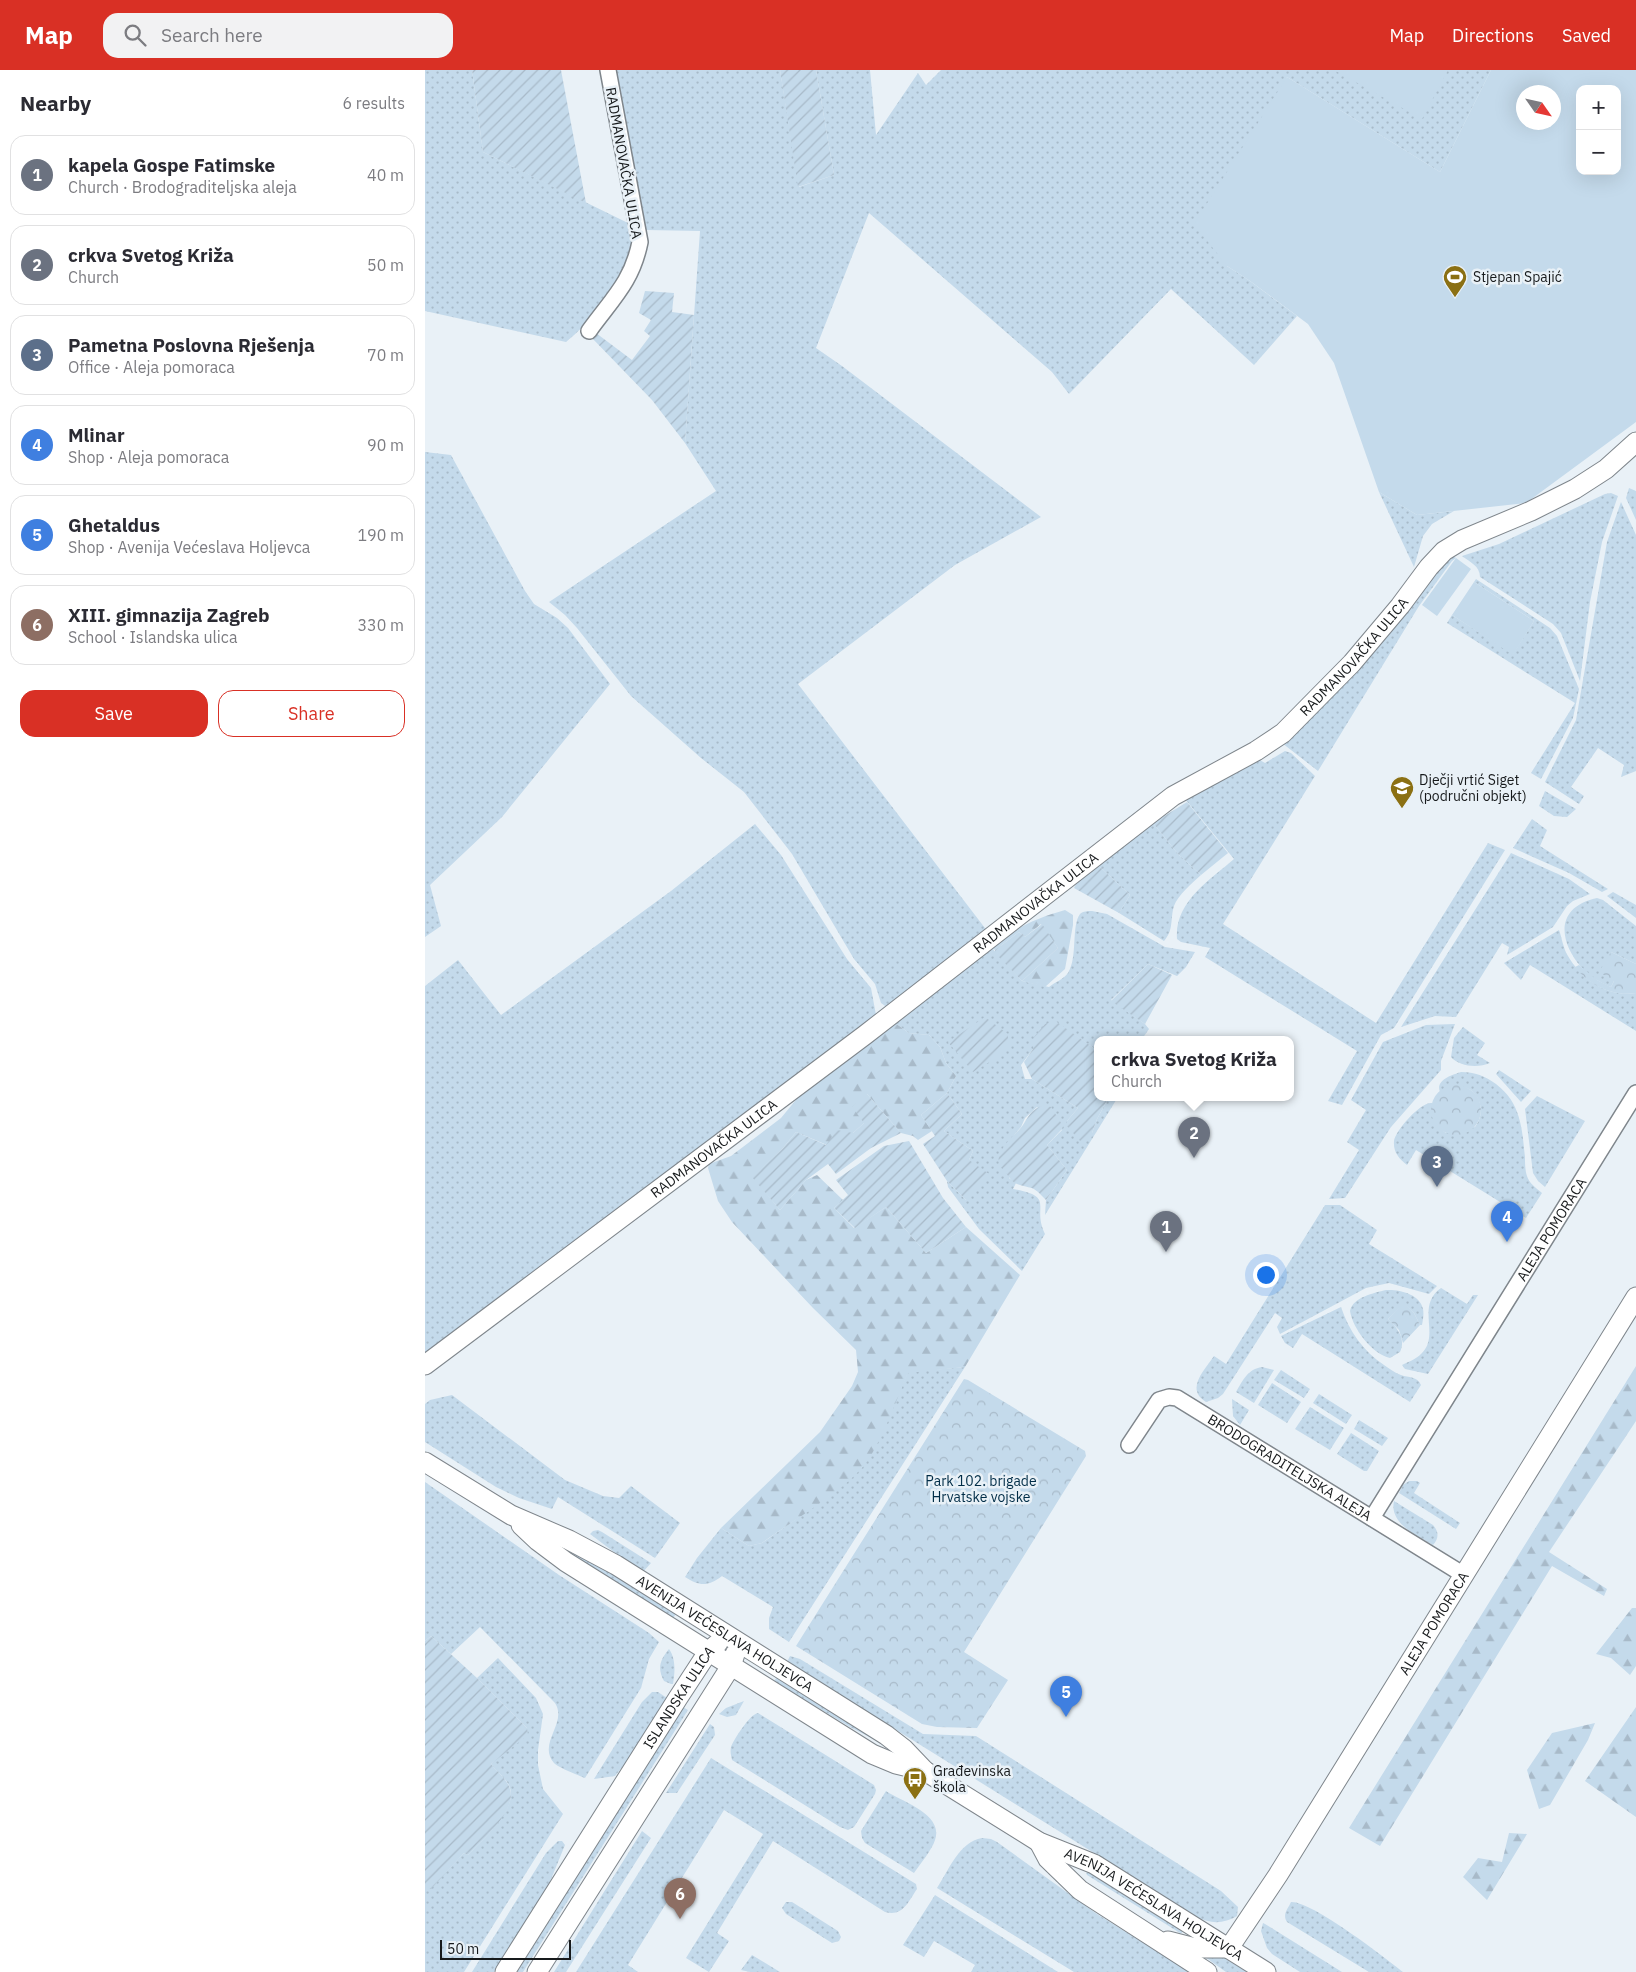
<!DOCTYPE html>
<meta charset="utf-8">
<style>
:root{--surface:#fff;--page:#f2f2f3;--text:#2b2b33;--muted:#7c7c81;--line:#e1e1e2;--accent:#d93025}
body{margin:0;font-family:"IBM Plex Sans",sans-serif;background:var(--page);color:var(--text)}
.controls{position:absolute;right:15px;top:15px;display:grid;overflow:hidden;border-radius:10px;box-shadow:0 5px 20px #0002}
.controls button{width:45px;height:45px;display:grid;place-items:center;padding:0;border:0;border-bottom:1px solid var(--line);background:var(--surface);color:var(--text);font:25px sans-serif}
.compass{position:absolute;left:1091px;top:15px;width:45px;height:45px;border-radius:50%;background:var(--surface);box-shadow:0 5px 20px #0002;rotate:124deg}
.scale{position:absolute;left:15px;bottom:12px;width:131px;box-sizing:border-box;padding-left:5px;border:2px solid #171a1c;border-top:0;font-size:14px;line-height:18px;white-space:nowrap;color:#171a1c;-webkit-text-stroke:4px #e9f1f7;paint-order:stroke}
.you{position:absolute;left:840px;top:1204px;width:18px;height:18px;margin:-12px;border:4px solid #fff;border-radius:50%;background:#1a73e8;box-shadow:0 0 0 8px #1a73e833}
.badge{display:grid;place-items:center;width:32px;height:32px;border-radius:50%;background:var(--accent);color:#fff;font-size:16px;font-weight:700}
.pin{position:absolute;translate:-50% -41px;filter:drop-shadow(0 1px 2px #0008)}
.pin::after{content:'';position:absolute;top:26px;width:18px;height:15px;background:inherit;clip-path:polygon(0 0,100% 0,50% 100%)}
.popup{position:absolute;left:669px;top:966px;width:200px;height:65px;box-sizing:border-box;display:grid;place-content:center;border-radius:10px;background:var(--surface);filter:drop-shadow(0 1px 4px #0005);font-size:16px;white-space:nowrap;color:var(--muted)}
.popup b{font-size:19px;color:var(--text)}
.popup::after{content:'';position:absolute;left:50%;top:100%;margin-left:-10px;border:10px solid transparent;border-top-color:var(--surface)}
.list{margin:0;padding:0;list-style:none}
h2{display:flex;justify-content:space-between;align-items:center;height:65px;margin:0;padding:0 20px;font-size:21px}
h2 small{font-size:16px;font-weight:400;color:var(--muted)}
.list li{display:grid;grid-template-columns:32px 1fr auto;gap:15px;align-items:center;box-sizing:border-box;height:80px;margin:0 10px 10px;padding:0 10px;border:1px solid var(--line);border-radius:15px}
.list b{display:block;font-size:19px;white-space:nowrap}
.list p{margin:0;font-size:16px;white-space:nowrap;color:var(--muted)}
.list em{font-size:16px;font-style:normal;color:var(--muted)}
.actions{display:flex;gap:10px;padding:15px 20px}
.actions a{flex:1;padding:11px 0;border:1px solid var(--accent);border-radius:15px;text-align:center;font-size:18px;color:var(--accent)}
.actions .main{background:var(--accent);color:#fff}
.icon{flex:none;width:28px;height:28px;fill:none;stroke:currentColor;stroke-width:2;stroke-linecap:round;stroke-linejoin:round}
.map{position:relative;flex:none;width:1211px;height:1902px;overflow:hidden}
header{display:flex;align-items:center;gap:30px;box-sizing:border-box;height:70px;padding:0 25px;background:var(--accent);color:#fff}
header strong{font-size:24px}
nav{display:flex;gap:28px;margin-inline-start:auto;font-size:18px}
.search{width:350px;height:45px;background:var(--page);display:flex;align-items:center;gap:12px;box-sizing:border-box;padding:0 18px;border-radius:15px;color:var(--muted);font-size:19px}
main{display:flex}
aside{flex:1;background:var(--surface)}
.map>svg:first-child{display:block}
</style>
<header>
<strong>Map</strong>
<div class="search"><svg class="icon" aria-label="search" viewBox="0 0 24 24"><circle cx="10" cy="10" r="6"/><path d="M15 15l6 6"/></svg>Search here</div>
<nav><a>Map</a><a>Directions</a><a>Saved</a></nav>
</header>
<main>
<aside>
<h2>Nearby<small>6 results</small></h2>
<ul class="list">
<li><span class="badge" style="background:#6b7280">1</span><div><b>kapela Gospe Fatimske</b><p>Church · Brodograditeljska aleja</p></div><em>40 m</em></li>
<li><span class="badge" style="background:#6b7280">2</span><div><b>crkva Svetog Križa</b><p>Church</p></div><em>50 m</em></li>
<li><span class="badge" style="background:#5c6f8a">3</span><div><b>Pametna Poslovna Rješenja</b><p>Office · Aleja pomoraca</p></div><em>70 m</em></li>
<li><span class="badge" style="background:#3f7fe0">4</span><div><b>Mlinar</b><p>Shop · Aleja pomoraca</p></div><em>90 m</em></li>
<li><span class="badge" style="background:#3f7fe0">5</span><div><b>Ghetaldus</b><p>Shop · Avenija Većeslava Holjevca</p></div><em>190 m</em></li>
<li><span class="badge" style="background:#8d6e63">6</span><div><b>XIII. gimnazija Zagreb</b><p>School · Islandska ulica</p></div><em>330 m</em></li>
</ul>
<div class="actions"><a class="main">Save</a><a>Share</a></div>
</aside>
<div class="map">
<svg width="1211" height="1902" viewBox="0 0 1211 1902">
<defs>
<pattern id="grass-dots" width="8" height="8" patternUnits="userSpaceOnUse" patternTransform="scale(1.25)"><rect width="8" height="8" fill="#c4daeb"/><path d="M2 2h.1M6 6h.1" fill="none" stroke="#a8bac9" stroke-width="1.8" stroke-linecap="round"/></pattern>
<pattern id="forest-firs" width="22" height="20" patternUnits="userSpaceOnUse" patternTransform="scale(1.25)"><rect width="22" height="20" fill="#c4daeb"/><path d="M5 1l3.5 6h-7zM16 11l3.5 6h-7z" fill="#a8bac9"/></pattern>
<pattern id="park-crowns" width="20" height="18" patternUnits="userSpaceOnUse" patternTransform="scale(1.25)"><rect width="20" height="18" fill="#c4daeb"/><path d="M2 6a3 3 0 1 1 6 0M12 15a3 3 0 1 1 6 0" fill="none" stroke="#a8bac9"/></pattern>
<pattern id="garden-furrows" width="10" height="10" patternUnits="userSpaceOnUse" patternTransform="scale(1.25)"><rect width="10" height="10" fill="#c4daeb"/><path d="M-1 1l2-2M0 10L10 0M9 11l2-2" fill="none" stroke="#a8bac9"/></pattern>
</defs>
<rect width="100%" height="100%" fill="#e9f1f7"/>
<path fill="url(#grass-dots)" d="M0 0H47L58 82 205 154C207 163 210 172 207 181 198 214 167 251 141 272L0 241Z
M186 0H355L374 117 409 105 391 0H445L451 65 493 3 501 15 516 0H1066L1015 102 862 7 802 196 825 211 872 246 829 295 746 219 644 324 627 302 444 143 391 278 417 296 616 447 530 495 373 614 563 862 463 938 456 933 450 914 429 889 367 784 319 722 276 688 206 626 152 558 140 545 124 532 291 421 260 373 275 161 221 160 216 145Z
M0 382 26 385 100 521 109 534 132 548 143 558 185 614 77 747 5 815 16 856 0 867Z
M1204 418 1211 421V450L1201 428Z
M954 422 992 445 1029 441 1007 454 998 466 989 497Z
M1186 423 1193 426 1177 472 1165 532 1155 611 1136 563 1128 554 1055 507C1055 496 1045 492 1037 486L1074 474 1180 424Z
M1196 432 1211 465V701L1196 707 1199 695 1173 678 1146 717 1159 726 1154 734 1120 712 1151 650 1182 472Z
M1027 485 1031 488 1027 491 994 536 893 701 857 673Z
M1051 509 1125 558 1132 566 1154 619 1148 648 1116 709 1106 703 1150 633 1022 553 1027 545 1088 584 1109 551 1049 512Z
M860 681 866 683 890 706 798 854 951 953 1063 773 1080 780 969 958 956 965 917 1035 903 1031 932 981 780 887 785 878 756 872 752 869C749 832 785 810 809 789L760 729 833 689 840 693Z
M1120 721 1151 739 1142 747 1129 746 1114 736Z
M1107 749 1122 760 1115 776 1183 819 1177 822 1144 803 1088 778Z
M728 753 753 784 776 805C767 813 753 825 749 836 745 849 749 860 739 871L694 843 705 825 673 795Z
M330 754 356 785 422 889 446 918 451 945 0 1284V916L33 890 76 945 246 821Z
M1086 783 1144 809 1165 824 1148 831 1142 836 1128 857 1082 885 1084 877 1077 873 1031 947 1010 946 976 957Z
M1188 822 1211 835V848L1182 826Z
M1172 828 1178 830 1211 856V894L1186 882 1189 911 1186 917C1176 913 1165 907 1157 898 1133 871 1130 837 1172 828Z
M667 841 682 844 740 877 770 882 761 897 752 906 723 894 686 930 720 954 724 959 717 969H673V981L629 951 596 995 600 1009H607L653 1038 642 1051 667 1063 672 1049 684 1027H693L620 1145 621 1130 642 1100 622 1075 637 1060 612 1037 600 1048 596 1057 589 1065 584 1108 591 1113 588 1119C632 1127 606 1136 620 1164L597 1201 554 1159 523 1117 522 1111 541 1130 544 1090 548 1081 519 1061 537 1044 522 1023 531 1006 521 993 515 977 504 965 484 963 470 953 566 877 597 911 624 917C630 912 639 909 643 903 653 887 646 856 655 844 658 841 663 841 667 841Z
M1134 860C1137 868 1138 878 1143 886 1156 909 1183 928 1211 923V961L1105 895 1096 910 1079 893Z
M1030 954 1016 991V1000L966 1057 920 1128 904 1129 934 1080 922 1072 941 1040 926 1030 958 972 1001 955Z
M1038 957 1060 973 1052 985 1065 993C1053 998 1035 997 1026 987L1029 968Z
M1074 1000 1106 1021 1096 1032 1071 1004Z
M1036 1002C1050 1002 1060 1006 1071 1014 1096 1033 1097 1058 1100 1087 1100 1092 1100 1100 1102 1106 1104 1113 1111 1118 1117 1123L1101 1148 991 1080 982 1095C974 1089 968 1082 969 1071 970 1061 996 1031 1007 1033 1007 1045 1011 1057 1021 1063L1050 1057C1058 1046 1058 1034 1049 1023 1040 1014 1025 1014 1015 1022 1010 1010 1027 1005 1036 1002Z
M1112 1026 1160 1051 1120 1117 1113 1111 1108 1103 1100 1039Z
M900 1135H915L952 1160 944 1174 1012 1216 1004 1224 964 1213 950 1216 941 1218 855 1264 852 1257 857 1248 850 1243 798 1324 793 1328 781 1332C760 1319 779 1301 789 1286L801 1294Z
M1016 1218 1042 1234 1048 1225H1053L1003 1304 980 1299 977 1295 979 1294C1028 1276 985 1240 1016 1218Z
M961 1220C974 1219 995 1224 998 1239 999 1244 998 1250 997 1255H995L989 1243 979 1233 963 1249C973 1258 981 1269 975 1282L965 1288C947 1284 928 1259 925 1241 928 1227 949 1223 961 1220Z
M916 1237C924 1261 938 1281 959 1295 965 1299 970 1303 976 1305 984 1308 992 1306 996 1315L985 1332 877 1264 868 1278 860 1273 856 1266Z
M540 1297 364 1572 344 1559V1548L348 1537 297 1506C283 1517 274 1516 260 1507L272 1488 296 1458 324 1476 337 1473 404 1426 449 1379 483 1302Z
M837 1297 849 1300 829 1333 811 1322C818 1310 823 1299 837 1297Z
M856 1300 885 1319 879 1328 849 1310Z
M847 1313 876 1332 862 1353 833 1335Z
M894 1324 927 1345 921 1354 888 1333Z
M27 1325 140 1410 178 1426 194 1428 206 1416 255 1453 230 1488 133 1427 127 1439 94 1428 71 1417 0 1372V1334L5 1330Z
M807 1329 824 1340 815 1355 808 1346Z
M885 1337 919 1358 905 1380 870 1359Z
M934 1350 963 1368 957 1376 929 1359Z
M926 1363 954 1381 942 1401H939L912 1384Z
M984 1411H992L995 1413 989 1423 1035 1453 1031 1459 974 1423 978 1415Z
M0 1412 134 1505 224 1563 234 1572 224 1589 216 1618 160 1708C153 1705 134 1698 129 1693 112 1673 143 1653 130 1633L55 1557 26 1584 6 1566 0 1571Z
M969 1431 1008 1455C1014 1462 1014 1468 1008 1475 992 1465 964 1454 969 1431Z
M173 1460 177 1462 226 1493 217 1503 165 1464 168 1461Z
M132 1472 254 1540 248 1548 133 1475Z
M244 1579C251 1589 250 1602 248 1614H246L239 1611C232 1598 235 1590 244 1579Z
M365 1586 375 1589 498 1664 551 1666 796 1821 813 1837 812 1846C799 1854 785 1854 772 1847L362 1592Z
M73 1588 111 1628 118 1644 113 1680V1695L118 1719 138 1744 39 1902H0V1819L6 1818 39 1783 43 1785C57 1770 92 1740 85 1718 83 1710 71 1701 66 1694L102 1658 52 1608Z
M352 1607 453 1671 454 1672 425 1657 349 1611Z
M227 1622H233L242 1628 202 1691 190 1706 169 1709 217 1632Z
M319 1631 311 1645 302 1647 294 1644 301 1638Z
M258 1637 263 1640 98 1902H92Z
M333 1643 449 1715 451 1720 450 1724 429 1757 423 1760 415 1757 307 1690C306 1685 305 1682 306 1677 309 1669 325 1644 333 1643Z
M285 1654 289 1657 290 1665 252 1723H241Z
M286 1688 491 1814 492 1819C483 1832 478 1847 460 1842L348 1771 292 1863 304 1871 284 1902 261 1888 338 1764 299 1740 203 1895 213 1902H151Z
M461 1721C477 1732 519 1744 510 1770 507 1780 495 1794 489 1803L440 1773 437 1768 436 1761Z
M217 1761 226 1768 141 1902H129Z
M557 1768 566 1769 572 1772 672 1844 765 1902H649L512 1818C524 1800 534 1772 557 1768Z
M133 1771H137L140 1775 122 1819 69 1902H47L121 1783Z
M664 1802 757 1860V1863H755L662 1805 661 1803Z
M510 1825 633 1902H546L550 1895 509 1871 499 1887 478 1875Z
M361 1832H367L413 1861 416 1867 414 1871 407 1873 361 1844 357 1838Z
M866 1832C887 1831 959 1887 978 1902H944L862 1852C857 1844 863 1839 866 1832Z
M838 1853 840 1854 917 1902H875L847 1884 842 1878 836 1861Z
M327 1885 355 1902H325L316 1900Z
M796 1886 822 1902H801L780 1887Z"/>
<path fill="url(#forest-firs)" d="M640 840 648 845V855L640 899 620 917 597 911 633 878 616 854 600 867 594 862 570 880 566 877C592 857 609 849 640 840Z
M470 953 484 963 504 965 515 977 521 993 531 1006 522 1023 496 1045 507 1061 493 1070 488 1066 476 1063 442 1024 439 1053 428 1063 402 1075 371 1062 358 1078 328 1107 355 1140 381 1110 392 1105 418 1130 409 1138 429 1158 461 1137 501 1183 541 1157 595 1205 540 1297 483 1303C471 1330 455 1378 436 1399 411 1426 367 1451 337 1473L324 1476 296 1458 395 1362 427 1316 433 1302 431 1280 388 1238 307 1152 293 1131 283 1098 284 1094 306 1086 356 1048 375 1025Z
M1211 1296V1351L1124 1482 1182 1519 1179 1526 1127 1496 955 1776 924 1758Z
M1207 1538H1211V1596L1205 1605 1186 1588 1171 1584Z
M1211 1637V1747L1160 1711Z
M1170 1653 1163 1670 1125 1735 1114 1739 1102 1700 1127 1663Z
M1084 1763 1102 1764 1062 1830 1038 1807 1053 1788 1077 1792Z"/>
<path fill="url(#park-crowns)" d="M1186 882 1211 894V923C1188 927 1164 915 1150 897L1154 895 1172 910 1186 917 1189 911 1174 902Z
M1006 1040a25 25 0 1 1 50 0a25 25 0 1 1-50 0Z
M979 1232 989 1243 995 1255 978 1273 974 1260 963 1249Z
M539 1309 543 1310 660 1381 661 1386 539 1582 583 1610 552 1658 512 1657 497 1654 371 1576Z"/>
<path fill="url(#garden-furrows)" d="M47 0H136L161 133 58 82Z
M355 0H391L409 105 373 117Z
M220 221 249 223 247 242 269 245 260 373 227 330 167 268 171 263 207 290 225 266 219 261 226 250 214 243Z
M762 732 803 783 776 805 753 784 728 753Z
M673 795 705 825 694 843 649 818 652 812Z
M617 854 633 878 597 911 570 883V880L594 862 600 867Z
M723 894 747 905 720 954 686 931Z
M560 947 583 964V970L587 973 571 988 548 1002 523 972Z
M629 950 673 981V1027H684L672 1049 667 1063 660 1072 657 1073 641 1055 642 1051 653 1038 607 1009 599 992 608 979 609 967 620 954Z
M522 1023 537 1044 519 1061 548 1081 544 1090 564 1104 541 1130 522 1111 498 1074 510 1066 496 1045Z
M442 1024 476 1063 446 1078 411 1104 403 1094 381 1110 355 1140 327 1107 358 1078 371 1062 401 1075 412 1060 428 1063 439 1053 427 1037Z
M620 1035 626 1037 638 1056 637 1059 622 1075 642 1100 621 1130C606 1114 609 1120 592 1114 587 1112 584 1107 581 1103 579 1100 575 1096 574 1093 571 1083 586 1067 593 1061 604 1050 602 1040 620 1035Z
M484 1071 518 1128 541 1157 501 1183 461 1137 430 1158 409 1138 423 1125 411 1110 459 1076Z
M6 1566 52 1608 102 1658 103 1665 66 1694C71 1701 83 1710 85 1719 92 1741 57 1770 43 1785L39 1783 6 1819H0V1571Z"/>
<path fill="#c4daeb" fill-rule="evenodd" d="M909 0H1023L997 49Z
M1066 0H1211V352L1101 433 992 445 954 422 909 293 883 254 825 211 802 196 769 154 862 7 1015 102ZM1155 19H1192V101H1155ZM1098 22H1128V52H1098Z
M1031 488 1046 499 1012 546 997 535Z
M1049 512 1109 551 1088 585 1027 545Z"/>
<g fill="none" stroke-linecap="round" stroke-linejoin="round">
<g stroke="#7f868c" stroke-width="18">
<g id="minor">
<path d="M164 261C187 229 207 212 215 172L183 0"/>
<path id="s1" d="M704 1375 734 1330 744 1327 752 1328 1039 1505"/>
<path id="s2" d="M947 1448 1211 1023"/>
</g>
</g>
<g stroke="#7f868c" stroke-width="21">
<g id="tertiary">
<path id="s3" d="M0 1295 440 965 748 726 831 681 858 663 927 593 975 536 1004 497 1019 481 1037 470 1106 441 1150 419 1181 399 1211 372"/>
<path id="s4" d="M0 1392 86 1445 144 1470 191 1495 461 1665 479 1679 500 1701 614 1772 669 1794 841 1902"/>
<path d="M96 1455 113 1471 141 1492 447 1684 471 1694 500 1701"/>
<path d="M614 1772 623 1789 655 1820 782 1902"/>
<path d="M743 1871 770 1878H804"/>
<path id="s5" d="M804 1878 853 1805 1211 1227"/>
<path id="s6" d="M80 1902 253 1628 283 1582 293 1573"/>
<path d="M112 1902 306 1596 310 1584"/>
</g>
</g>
<use href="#minor" stroke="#fff" stroke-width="15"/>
<use href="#tertiary" stroke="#fff" stroke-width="19"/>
</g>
<defs>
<g id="stadium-pin" transform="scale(1.25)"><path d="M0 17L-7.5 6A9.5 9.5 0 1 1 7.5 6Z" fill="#8b7013" stroke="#e9f1f7"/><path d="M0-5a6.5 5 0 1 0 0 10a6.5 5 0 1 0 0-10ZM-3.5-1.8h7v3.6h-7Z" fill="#fff"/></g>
<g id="school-pin" transform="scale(1.25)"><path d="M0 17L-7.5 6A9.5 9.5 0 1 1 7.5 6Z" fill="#8b7013" stroke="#e9f1f7"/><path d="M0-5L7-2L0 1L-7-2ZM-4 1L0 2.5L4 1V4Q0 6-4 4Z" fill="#fff"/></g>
<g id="bus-pin" transform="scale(1.25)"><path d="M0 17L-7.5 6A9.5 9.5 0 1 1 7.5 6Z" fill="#8b7013" stroke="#e9f1f7"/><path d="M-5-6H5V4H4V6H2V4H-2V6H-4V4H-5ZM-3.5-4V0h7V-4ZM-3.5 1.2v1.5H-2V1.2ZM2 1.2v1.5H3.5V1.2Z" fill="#fff"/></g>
</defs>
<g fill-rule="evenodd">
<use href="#stadium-pin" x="1030" y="207"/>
<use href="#school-pin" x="977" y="718"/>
<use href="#bus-pin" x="490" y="1709"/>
</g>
<g text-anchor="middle" stroke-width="5" stroke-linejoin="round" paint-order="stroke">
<g font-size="14" fill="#171a1c" stroke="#e9f1f7">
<text transform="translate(199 93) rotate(80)" y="5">RADMANOVAČKA ULICA</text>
<text dy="5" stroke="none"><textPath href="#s3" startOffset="1171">RADMANOVAČKA ULICA</textPath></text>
<text dy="5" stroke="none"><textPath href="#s3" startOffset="766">RADMANOVAČKA ULICA</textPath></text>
<text dy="5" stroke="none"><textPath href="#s3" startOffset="361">RADMANOVAČKA ULICA</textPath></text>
<text dy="5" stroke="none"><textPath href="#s2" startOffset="340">ALEJA POMORACA</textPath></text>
<text dy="5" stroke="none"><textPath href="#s1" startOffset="205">BRODOGRADITELJSKA ALEJA</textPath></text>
<text dy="5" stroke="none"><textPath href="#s5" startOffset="384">ALEJA POMORACA</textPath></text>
<text dy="5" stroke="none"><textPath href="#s4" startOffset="346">AVENIJA VEĆESLAVA HOLJEVCA</textPath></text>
<text dy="5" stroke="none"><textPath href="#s6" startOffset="325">ISLANDSKA ULICA</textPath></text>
<text dy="5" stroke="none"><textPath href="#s4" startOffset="855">AVENIJA VEĆESLAVA HOLJEVCA</textPath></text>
</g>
<g font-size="14" fill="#171a1c" stroke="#e9f1f7" text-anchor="start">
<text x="1048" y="212">Stjepan Spajić</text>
<text x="994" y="715">Dječji vrtić Siget<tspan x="994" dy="16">(područni objekt)</tspan></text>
<text x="508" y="1706">Građevinska<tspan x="508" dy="16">škola</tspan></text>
</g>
<g font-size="14" fill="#012d47" stroke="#e9f1f7">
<text x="556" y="1416">Park 102. brigade<tspan x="556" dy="16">Hrvatske vojske</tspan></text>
</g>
</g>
</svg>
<div class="controls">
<button>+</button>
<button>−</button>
</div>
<svg class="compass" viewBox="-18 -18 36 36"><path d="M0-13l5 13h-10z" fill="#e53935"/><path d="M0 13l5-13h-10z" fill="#7c7c81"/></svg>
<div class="scale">50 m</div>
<div class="you"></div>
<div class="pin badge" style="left:741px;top:1182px;background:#6b7280">1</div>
<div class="pin badge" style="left:769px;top:1088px;background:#6b7280">2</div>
<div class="popup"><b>crkva Svetog Križa</b>Church</div>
<div class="pin badge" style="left:1012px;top:1117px;background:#5c6f8a">3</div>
<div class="pin badge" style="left:1082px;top:1172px;background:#3f7fe0">4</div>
<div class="pin badge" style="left:641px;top:1647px;background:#3f7fe0">5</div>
<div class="pin badge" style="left:255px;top:1849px;background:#8d6e63">6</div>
</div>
</main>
